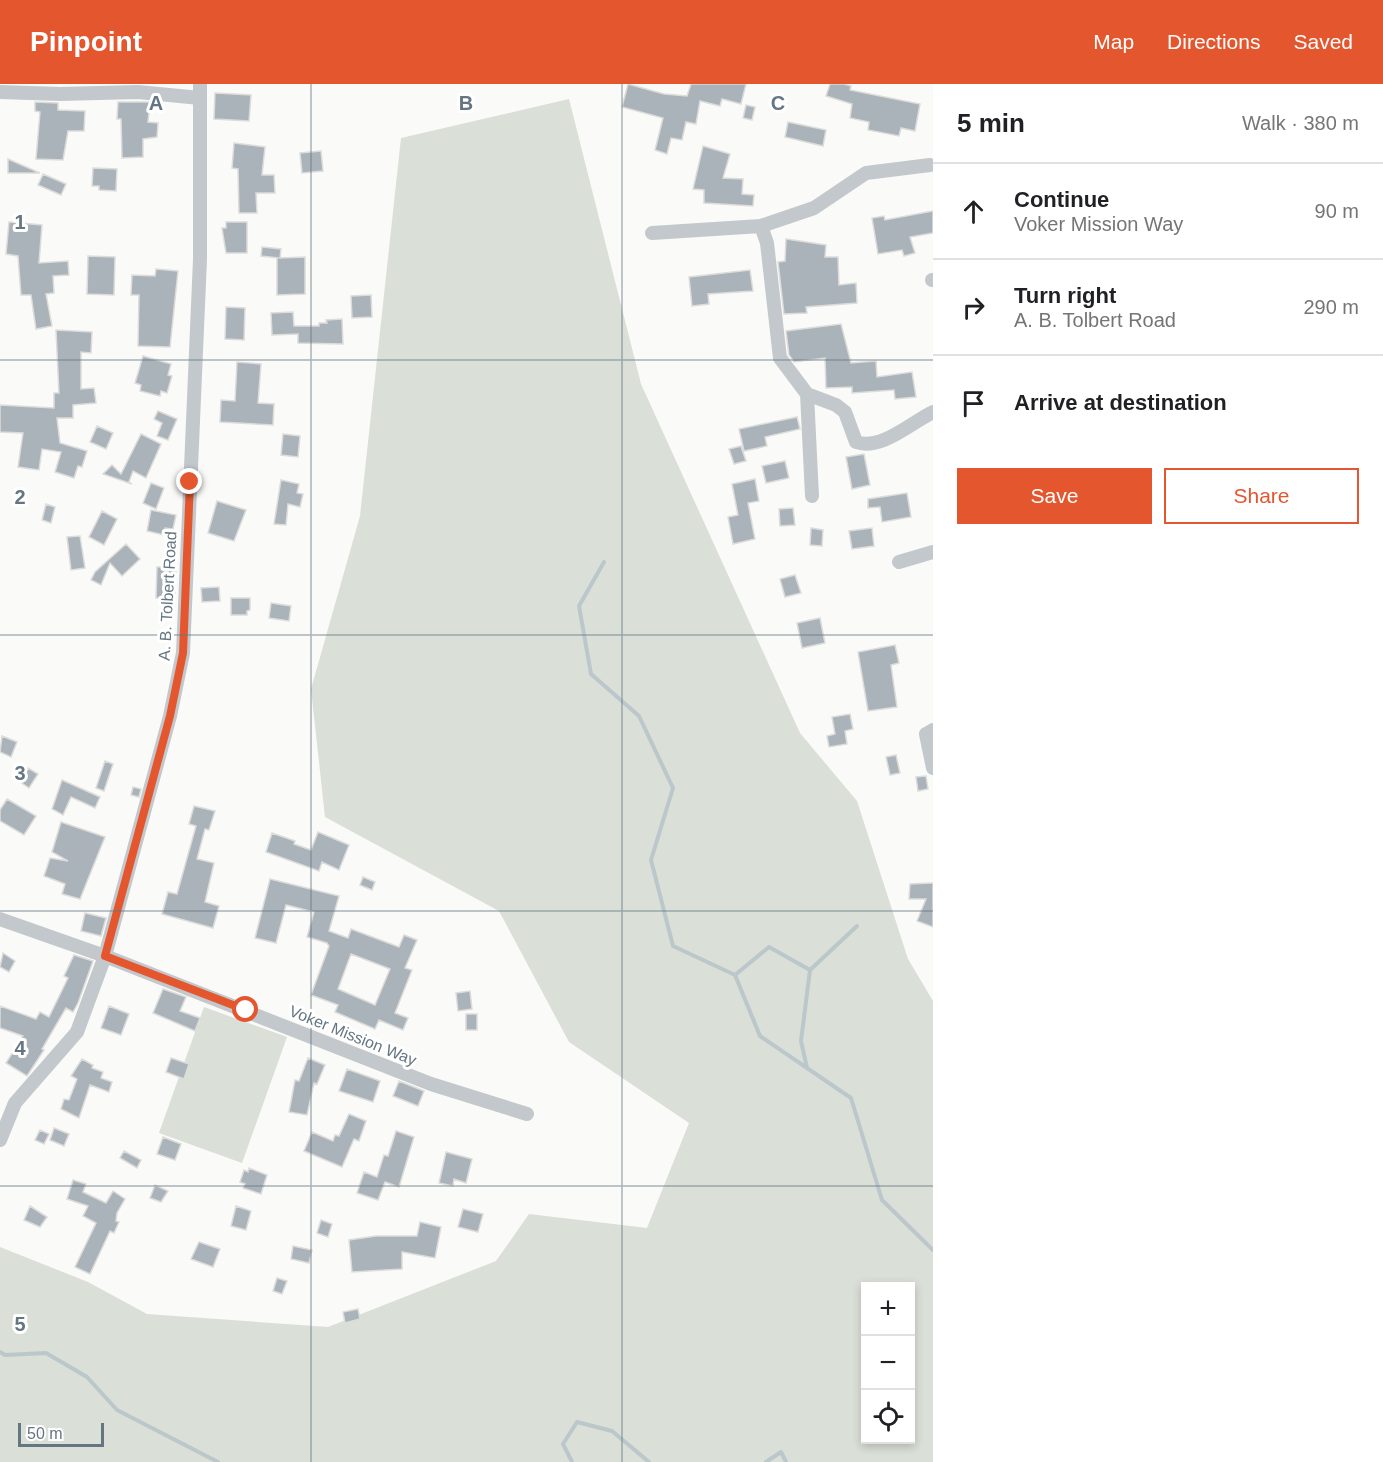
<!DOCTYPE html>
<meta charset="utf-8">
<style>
:root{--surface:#fff;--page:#f2f2f2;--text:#202124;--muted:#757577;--line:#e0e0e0;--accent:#e4572e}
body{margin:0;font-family:Arial,sans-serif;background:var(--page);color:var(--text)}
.controls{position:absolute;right:18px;bottom:18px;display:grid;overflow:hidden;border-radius:0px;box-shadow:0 3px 9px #0003}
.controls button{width:54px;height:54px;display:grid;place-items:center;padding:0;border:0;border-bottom:2px solid var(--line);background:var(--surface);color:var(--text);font:30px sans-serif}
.scale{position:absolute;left:18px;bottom:15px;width:86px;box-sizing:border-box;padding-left:6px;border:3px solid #657683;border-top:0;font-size:16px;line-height:21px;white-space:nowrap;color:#657683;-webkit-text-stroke:4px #fff;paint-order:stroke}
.stop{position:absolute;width:18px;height:18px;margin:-14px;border:4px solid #e4572e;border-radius:50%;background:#fff}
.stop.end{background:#e4572e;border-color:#fff;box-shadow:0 2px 6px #0008}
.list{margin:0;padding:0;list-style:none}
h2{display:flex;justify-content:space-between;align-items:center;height:78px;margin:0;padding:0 24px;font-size:26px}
h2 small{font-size:20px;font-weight:400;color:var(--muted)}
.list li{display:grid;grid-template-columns:39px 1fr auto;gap:18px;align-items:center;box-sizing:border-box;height:96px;padding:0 24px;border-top:2px solid var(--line)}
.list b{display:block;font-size:22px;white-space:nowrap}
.list p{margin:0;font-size:20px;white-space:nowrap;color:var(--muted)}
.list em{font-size:20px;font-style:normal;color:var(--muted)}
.actions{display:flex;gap:12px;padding:18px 24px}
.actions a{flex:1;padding:14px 0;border:2px solid var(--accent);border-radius:0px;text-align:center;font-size:21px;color:var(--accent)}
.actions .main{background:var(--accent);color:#fff}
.icon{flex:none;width:33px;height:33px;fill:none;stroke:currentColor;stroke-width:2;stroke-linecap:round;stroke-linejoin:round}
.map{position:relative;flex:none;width:933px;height:1378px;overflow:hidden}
header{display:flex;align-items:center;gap:36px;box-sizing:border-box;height:84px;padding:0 30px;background:var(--accent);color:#fff}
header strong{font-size:28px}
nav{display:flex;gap:33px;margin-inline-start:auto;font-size:21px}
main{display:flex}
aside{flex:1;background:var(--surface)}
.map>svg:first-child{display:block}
</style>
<header>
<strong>Pinpoint</strong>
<nav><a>Map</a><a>Directions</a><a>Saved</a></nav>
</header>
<main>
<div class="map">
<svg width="933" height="1378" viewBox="0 0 933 1378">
<rect width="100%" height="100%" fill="#fafaf8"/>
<path fill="#dadfd7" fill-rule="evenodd" d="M569 15 641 300 800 649 857 717 908 875 933 917V1378H0V1163L88 1198 147 1230 328 1243 496 1177 529 1130 647 1144 689 1039 569 958 499 827 325 733 311 605 360 432 401 54ZM866 1202H910V1356H866Z
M204 923 287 953 242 1079 159 1049Z"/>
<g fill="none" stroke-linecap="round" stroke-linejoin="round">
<path stroke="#bbc7cb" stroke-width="4" d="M604 478 579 522 591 590 639 632 673 704 651 776 673 862 735 891 760 952 851 1014 882 1116 933 1166
M735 891 769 863 810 886
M807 984 801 957 810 886 857 842
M0 1268 5 1271 46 1269 87 1293 117 1326 218 1378
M572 1378 563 1360 577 1338 612 1347 649 1378
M766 1378 781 1368 786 1378"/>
</g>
<path fill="#aab3b9" stroke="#dcdcda" stroke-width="1.5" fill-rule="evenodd" d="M628 0 664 10 687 12 691 0H746L741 20 722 15 720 22 700 17 696 40 686 38 682 56 671 54 667 70 655 66 663 34 622 23Z
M830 0H844L851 2 850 6 920 20 915 47 901 44 899 52 868 46 869 38 850 34 852 20 826 12Z
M215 9 251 11 249 37 214 35Z
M35 18 58 19V26L85 27 84 47H68L63 76 36 75 40 28 35 27Z
M118 18H150L148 38 158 39 157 53 143 55V73L122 74 121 35H117Z
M746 21 755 23 752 36 743 34Z
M788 38 826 46 823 62 785 53Z
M234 59 265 63 262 91H274L275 109H256L257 129H239L238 85 232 84Z
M703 62 730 70 723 94 743 95 742 110 754 111 753 122 704 119V106L693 105Z
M321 67 323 87 302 89 300 69Z
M8 75 40 89H8Z
M93 84 117 85 116 107 99 106V102H92Z
M43 90 66 100 61 111 38 101Z
M933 127V149L910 153 915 169 904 172 902 166 878 170 872 134 884 132 885 136Z
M9 138 42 141 39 179 68 177 69 191 53 192 54 209 46 210 52 242 36 245 31 211H21L18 172 6 170Z
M226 138H247V169H226L222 144H226Z
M786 155 826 161 825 173H838L839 201 856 199 857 219 806 223 807 229 784 230 778 178 785 177Z
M262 163 281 165 280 174 305 173V210L277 211V174H279L261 172Z
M88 172 115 173 114 211 87 210Z
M156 185 178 187 170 263 138 262 139 211H131L132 191 155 192Z
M750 186 753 207 708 210 709 220 692 222 689 193Z
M371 211 372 233 352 234 351 212Z
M226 223 245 224 244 256 225 255Z
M293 228 294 242H319V239H327L326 236 342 235 343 260 298 259V250L272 251 271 229Z
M841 240 851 279 876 277 877 293 912 288 916 313 895 315 894 306 852 309V303L826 304 825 274 794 278 789 271 786 247Z
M56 246 92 248 91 269 81 268V305L94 304 96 319 73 321V334H57L60 359 87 367 82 383 78 382 74 394 55 388 61 368 42 365 39 386 18 383 23 349 0 348V321L54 324V309H59Z
M143 272 171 280 168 291 172 292 167 309 161 307 160 312 140 307 141 301 135 299Z
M237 278 261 280 258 319 274 320 273 341 220 338 221 316 235 317Z
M158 327 177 335 168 356 157 352 162 339 154 335Z
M797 333 800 345 765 353 767 362 744 367 739 345Z
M97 342 113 349 106 365 90 358Z
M141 350 161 360 146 394 133 387 129 398 132 400 103 390 112 381 121 390Z
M283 350 300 352 298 373 281 371Z
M741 362 746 377 734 380 729 365Z
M864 370 870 401 852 405 846 373Z
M785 377 789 394 766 399 762 382Z
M755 395 759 417 748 419 755 455 733 460 728 433 738 431 732 400Z
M281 396 299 400 297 409 303 410 300 423 288 420 286 441 274 440Z
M151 399 164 404 156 425 143 419Z
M907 409 911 433 882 438 880 423 868 424V415Z
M217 417 246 426 234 457 208 449Z
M46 420 55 423 51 439 42 436Z
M793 424 795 441 780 442 779 425Z
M151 426 176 431 173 445 165 444 164 451 147 447Z
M102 427 117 435 104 461 89 453Z
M811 444 823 446 822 462 810 461Z
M872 444 874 462 852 465 849 447Z
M80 452 85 484 71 486 67 453Z
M126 460 140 475 122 492 110 479 101 501 91 496 95 488Z
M157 483H176L175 514H156Z
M795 491 801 509 785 513 780 495Z
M219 503 220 517 202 518 201 504Z
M231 514H250V526L247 527V531H231Z
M271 519 291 522 289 537 269 534Z
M820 534 825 559 802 564 797 539Z
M895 561 899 579 891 581 897 623 868 627 858 568Z
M850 630 853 645 845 647 847 660 829 663 827 652 835 650 832 633Z
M2 652 17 658 11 673 0 668Z
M896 671 900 689 890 691 886 673Z
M105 677 113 680 104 707 96 704Z
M28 684 38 690 29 704 19 697Z
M926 692 928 705 918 707 916 693Z
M62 696 100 713 95 724 71 713 63 731 52 725Z
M133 703 141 705 139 713 131 711Z
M7 715 36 732 24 751 0 737V726Z
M194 722 215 727 209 746 205 745 197 775 214 779 205 818 219 822 213 844 162 830 168 808 177 810 196 742 189 740Z
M61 738 105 753 80 815 62 810 65 800 44 792 50 774 68 777 52 768Z
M318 748 349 761 339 786 322 778 319 787 266 768 272 749 295 757 294 760 311 766Z
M363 793 375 798 372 806 360 801Z
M270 795 339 812 329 847 348 854 351 845 399 863 404 851 417 856 405 884 412 886 395 929 408 934 403 946 379 936 375 945 335 928 338 921 311 911 329 862 327 859 307 853 314 828 286 821 276 859 255 854ZM351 870 390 885 375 921 338 905Z
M932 799H933V843L917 837 926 815H909L910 800Z
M85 829 106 834 101 852 81 847Z
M3 869 15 877 9 888 0 883Z
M74 871 93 877 78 919 73 928 66 924 42 965 44 966 27 992 6 979 23 952 0 944V922L36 935 40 928 49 933 68 894 64 892Z
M163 905 186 913 180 927 200 934 195 947 153 929Z
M470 907 472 925 458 927 456 909Z
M109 922 129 930 121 951 101 944Z
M466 930H477V946H466Z
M171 974 189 980 184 995 166 988Z
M308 974 325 981 317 1000 314 999 307 1031 289 1028 295 996 299 997Z
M82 975 93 981 92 984 103 988 101 994 112 998 109 1008 90 1001 79 1034 61 1025 64 1015 69 1016 77 995 71 992Z
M347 985 380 997 373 1018 339 1007Z
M399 997 424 1007 418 1022 393 1012Z
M349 1030 366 1037 359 1057 354 1055 342 1083 304 1067 312 1048 333 1057 335 1051 339 1052Z
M54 1044 69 1050 64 1062 50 1056Z
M40 1046 49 1050 44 1060 35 1056Z
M396 1047 414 1053 399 1103 385 1098 378 1116 357 1109 364 1088 377 1093 384 1071 388 1072Z
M163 1053 181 1060 175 1076 157 1070Z
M124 1067 141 1076 137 1084 120 1074Z
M446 1068 472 1075 466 1099 454 1095 453 1102 439 1099Z
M249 1084 267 1091 261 1110 243 1104 245 1100 240 1098 244 1086 248 1088Z
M73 1096 86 1100 83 1108 106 1119 113 1107 125 1115 117 1129 116 1137 119 1138 114 1149 110 1147 90 1190 75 1183 96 1139 83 1132 88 1122 67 1115Z
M155 1101 168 1107 161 1118 150 1114Z
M30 1122 47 1133 40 1143 24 1136Z
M236 1122 251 1127 246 1146 231 1142Z
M463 1125 483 1130 478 1148 458 1143Z
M321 1136 332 1140 328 1153 317 1149Z
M420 1138 441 1143 435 1174 402 1168V1185L352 1188 349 1156 376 1152H417Z
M199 1158 220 1165 213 1183 191 1175Z
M293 1162 312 1166 309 1179 291 1175Z
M277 1194 287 1197 282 1210 273 1207Z
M358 1225 360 1235 345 1239 343 1228Z"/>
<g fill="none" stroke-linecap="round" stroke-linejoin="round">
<path stroke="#c3c8cc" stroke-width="14" d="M0 8 60 10 138 8 200 14
M761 142 767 159 780 274 807 310 836 321 845 328 856 358C881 367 912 338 933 328
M652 149 761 142 814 124 866 89 930 81
M932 196H933
M807 310 812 412
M899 478 933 468
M933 646 926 650 933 684
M0 835 105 872 431 1000 527 1030
M0 1056 15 1019 77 948 105 872 170 632 183 569 200 175V0"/>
</g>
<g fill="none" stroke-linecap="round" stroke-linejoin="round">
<path stroke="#e4572e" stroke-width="8" d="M190 398 183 569 170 632 105 872 246 926"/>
</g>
<path fill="none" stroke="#657683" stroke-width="1.5" stroke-opacity="0.55" d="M311 0V1378M622 0V1378M0 276H933M0 551H933M0 827H933M0 1102H933"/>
<g text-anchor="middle" stroke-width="6" stroke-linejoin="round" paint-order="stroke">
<g font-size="16" fill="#657683" stroke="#fff">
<text transform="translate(167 512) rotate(-87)" y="6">A. B. Tolbert Road</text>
<text transform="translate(353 951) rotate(22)" y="6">Voker Mission Way</text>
</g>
</g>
<g font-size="20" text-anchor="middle" font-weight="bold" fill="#657683" stroke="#fff" stroke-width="6" stroke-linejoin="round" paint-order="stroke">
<text x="156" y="26">A</text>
<text x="466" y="26">B</text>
<text x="778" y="26">C</text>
<text x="20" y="145">1</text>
<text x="20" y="420">2</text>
<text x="20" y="696">3</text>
<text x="20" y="971">4</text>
<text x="20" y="1247">5</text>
</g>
</svg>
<div class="controls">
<button>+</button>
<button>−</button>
<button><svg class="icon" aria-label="locate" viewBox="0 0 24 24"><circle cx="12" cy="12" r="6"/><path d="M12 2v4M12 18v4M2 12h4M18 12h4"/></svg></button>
</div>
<div class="scale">50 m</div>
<div class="stop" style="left:246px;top:926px"></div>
<div class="stop end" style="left:190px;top:398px"></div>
</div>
<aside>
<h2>5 min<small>Walk · 380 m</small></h2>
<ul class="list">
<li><svg class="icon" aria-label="ahead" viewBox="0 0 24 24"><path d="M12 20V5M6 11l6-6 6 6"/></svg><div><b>Continue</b><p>Voker Mission Way</p></div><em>90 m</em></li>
<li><svg class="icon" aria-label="right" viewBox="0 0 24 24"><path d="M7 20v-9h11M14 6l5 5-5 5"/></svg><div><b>Turn right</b><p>A. B. Tolbert Road</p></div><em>290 m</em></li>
<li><svg class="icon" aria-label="arrive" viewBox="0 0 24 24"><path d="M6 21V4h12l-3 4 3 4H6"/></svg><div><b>Arrive at destination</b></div></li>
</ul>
<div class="actions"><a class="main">Save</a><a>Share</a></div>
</aside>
</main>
